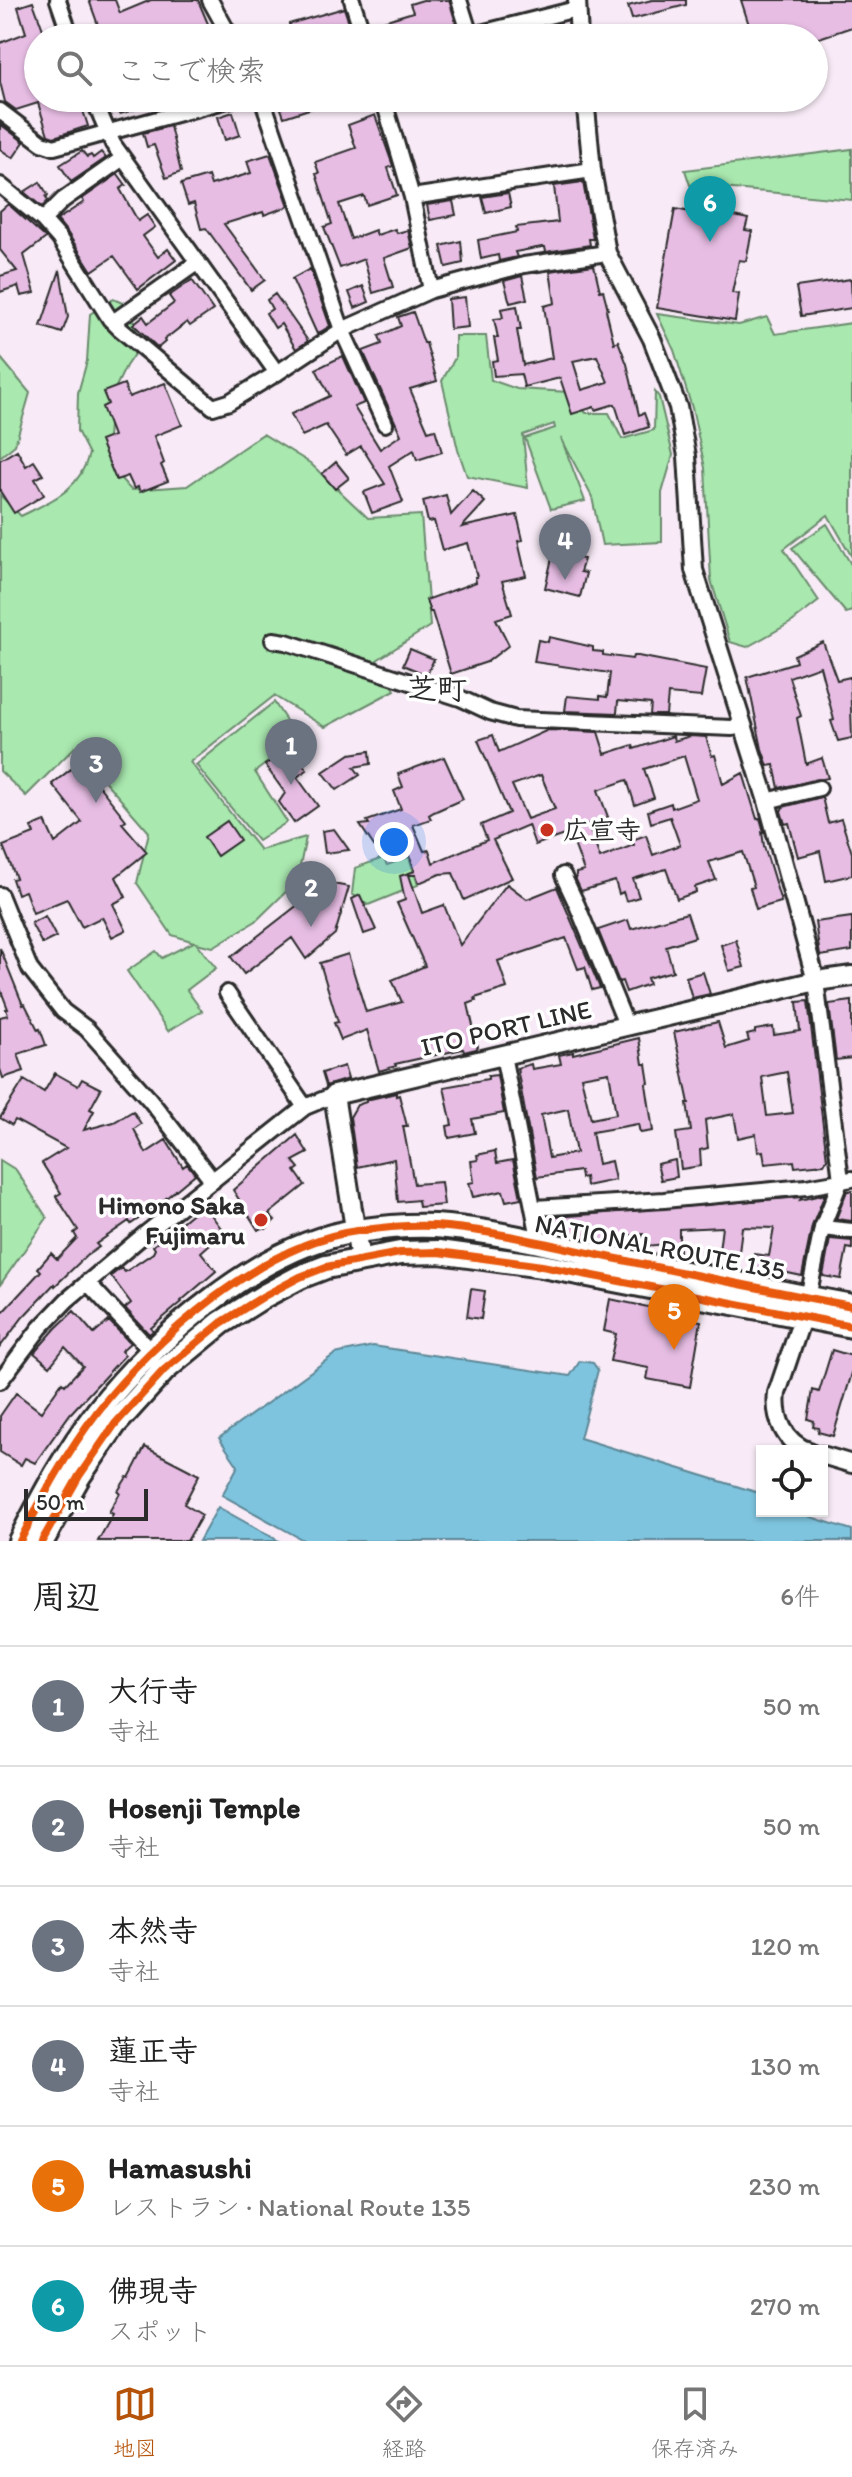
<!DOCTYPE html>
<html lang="ja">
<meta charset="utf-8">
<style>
:root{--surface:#fff;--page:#f6f6f6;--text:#222;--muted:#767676;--line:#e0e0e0;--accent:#b45309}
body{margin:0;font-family:Itim,"Klee One",sans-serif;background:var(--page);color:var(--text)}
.controls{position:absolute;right:24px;bottom:24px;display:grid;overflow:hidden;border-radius:0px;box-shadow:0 2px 6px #0004}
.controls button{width:72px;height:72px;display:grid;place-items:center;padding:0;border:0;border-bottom:2px solid var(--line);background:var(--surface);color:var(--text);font:40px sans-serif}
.scale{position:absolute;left:24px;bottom:20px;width:124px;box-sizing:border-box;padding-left:8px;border:4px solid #2b2b2b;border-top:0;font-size:22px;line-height:28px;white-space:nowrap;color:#2b2b2b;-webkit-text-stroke:6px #fff;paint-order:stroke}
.you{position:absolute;left:394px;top:842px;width:28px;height:28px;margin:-20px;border:6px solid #fff;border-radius:50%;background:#1a73e8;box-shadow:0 0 0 12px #1a73e833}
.badge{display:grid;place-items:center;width:52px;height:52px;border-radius:50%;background:var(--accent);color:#fff;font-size:26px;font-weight:700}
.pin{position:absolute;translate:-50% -66px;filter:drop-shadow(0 2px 4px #0008)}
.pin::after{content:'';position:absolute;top:42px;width:28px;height:24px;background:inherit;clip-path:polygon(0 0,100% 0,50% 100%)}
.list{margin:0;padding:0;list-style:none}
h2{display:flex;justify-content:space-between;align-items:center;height:104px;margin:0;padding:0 32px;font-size:34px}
h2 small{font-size:26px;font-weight:400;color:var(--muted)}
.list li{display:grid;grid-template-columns:52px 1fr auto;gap:24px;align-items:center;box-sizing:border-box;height:120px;padding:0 32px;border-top:2px solid var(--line)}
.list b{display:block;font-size:30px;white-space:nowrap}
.list p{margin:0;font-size:26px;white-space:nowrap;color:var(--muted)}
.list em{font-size:26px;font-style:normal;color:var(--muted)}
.icon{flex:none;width:44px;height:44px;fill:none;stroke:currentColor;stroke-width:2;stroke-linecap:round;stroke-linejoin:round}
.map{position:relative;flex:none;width:852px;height:1541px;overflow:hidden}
.search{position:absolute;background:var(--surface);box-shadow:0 2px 6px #0004;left:24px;right:24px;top:24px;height:88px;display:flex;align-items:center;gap:20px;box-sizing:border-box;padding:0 28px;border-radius:44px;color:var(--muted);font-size:30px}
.sheet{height:824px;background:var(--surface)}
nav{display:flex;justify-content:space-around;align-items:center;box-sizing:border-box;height:112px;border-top:2px solid var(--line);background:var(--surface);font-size:22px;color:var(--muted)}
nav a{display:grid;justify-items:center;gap:4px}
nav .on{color:var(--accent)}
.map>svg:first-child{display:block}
</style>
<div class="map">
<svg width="852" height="1541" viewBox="0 0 852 1541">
<rect width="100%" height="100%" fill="#f8ebf7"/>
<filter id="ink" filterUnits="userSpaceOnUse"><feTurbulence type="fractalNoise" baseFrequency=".0125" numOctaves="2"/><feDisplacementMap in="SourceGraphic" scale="16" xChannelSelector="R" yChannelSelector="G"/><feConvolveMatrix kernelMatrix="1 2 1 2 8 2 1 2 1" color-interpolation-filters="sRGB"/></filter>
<g filter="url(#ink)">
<path fill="#a9e8af" stroke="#6a8a6d" stroke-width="2" d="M852 149V200L690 185 685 170Z
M113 299 132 307 139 347 126 366 111 397 108 439 112 469 131 490 187 486 263 434 310 463 368 518 421 515 430 626 377 660 395 690 325 727 274 696 190 762 260 850 306 837 297 881 256 921 213 947 196 943 216 968 187 990 202 1011 168 1031 127 971 156 951 162 958 194 942 172 935 137 883 149 832 75 747 26 796 0 771V495L21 516C53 500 79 491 89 454L77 431 78 393 87 361 90 314Z
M657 314 739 325 767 317 775 334 852 323V557L828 515 784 549 819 601 792 622 747 647 730 642 711 580 705 468 692 408 674 350Z
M455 336H486L491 380 517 389 569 392 586 413H609L622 439 654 430 655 392 659 397 673 455 662 493V542L602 545 592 497 561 438 585 501 551 509 525 438 555 428 554 424 523 435 528 488 467 476 458 450 442 381 455 358Z
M0 357 30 393 15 445 0 457Z
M827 524 852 566V611L846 613 792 548Z
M274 702 298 739 255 772 287 822 258 841 196 765Z
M409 857 418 885 368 905 352 894 355 868 383 858 387 865Z
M0 1160 16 1170 47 1218 0 1285Z"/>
<path fill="#7ec4de" stroke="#5d8796" stroke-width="2" d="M373 1346 570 1376 580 1361 593 1363 598 1370 580 1438 762 1494 759 1501 762 1502V1511H792L852 1530V1541H305L222 1495 238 1466 219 1438 335 1354Z
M218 1507 279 1541H199Z"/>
<path fill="#e7bde4" stroke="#2b2b2b" stroke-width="2" fill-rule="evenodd" d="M89 0H115L120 13 151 0H198L214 38H96L92 28 98 25Z
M423 0H449L456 23 413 38H374L370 25 413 12 410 4Z
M652 0H686V5L632 19 628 6Z
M741 0H852V27L819 38H750L739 30 749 25Z
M33 2 46 38H38V98H79L88 126 54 137 48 135 38 103 16 110 5 102 0 82V43L26 33 18 7Z
M344 8 354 38H293L289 24Z
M115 98H136L139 108 120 114Z
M295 98H333L334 101 284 117 279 103Z
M233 112 240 135 225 140 218 117Z
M375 115 393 166 388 168 397 195 367 205 364 196 339 204 351 239 375 230 377 235 395 229 397 233 408 230 412 248 384 258 393 287 373 293 364 259 340 268 324 227 332 224 316 174 319 173 315 162 356 148 348 125Z
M0 124 24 142 13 158 0 149Z
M170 126 181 172 166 178 154 145 147 147 143 133Z
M82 151 87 157 91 155 93 158 101 152 106 158 71 182 60 165Z
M270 154 289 206 264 215 263 212 224 224 265 280 251 290 206 228 201 229 194 203 188 205 181 184 208 176 211 185 251 173 247 161Z
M118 174 126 185 120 189 138 221 147 215 155 227 143 236 158 257 168 249 176 260 138 289 114 256 92 271 67 232 57 220 84 202 82 199Z
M40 182 48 195 46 197 48 201 42 207 24 192Z
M583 182 593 239H589L590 245 546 252 545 247H542L515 252 517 257 499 261 498 255 481 259 478 240 517 232 516 227 558 222 554 186Z
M508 193 511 207 486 213 482 197Z
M453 201 456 215 430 220 427 205Z
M8 204 46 238 24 255 35 293 21 296 18 286 0 292V276L17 271 0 250V211Z
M692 207 748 219 745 230 752 231 746 261 739 260 732 293 739 294 735 321 657 308 675 209 691 212Z
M461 241 463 263 446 267 441 246Z
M594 265 600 291 603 290 608 309 606 310 614 343 618 341 627 364 639 415 644 413 649 427 625 435 615 404 595 410 594 407 572 414 560 378 524 387 521 374 494 376 492 361 498 360 494 338H498L494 319 503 318 501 309 517 306 521 330H517L523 365 552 358 544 306 555 303 550 271ZM597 356 608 382 582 390 573 361Z
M310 269 330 326 317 334 292 279Z
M60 270 68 317 62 333 41 326Z
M522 276 527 299 510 303 504 281Z
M851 279 852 308 801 316 796 287Z
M192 280 213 310 190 326 187 322 164 340 165 342 158 348 133 324 143 316 148 323 174 303 169 296Z
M363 286 369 302 355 308 349 292Z
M275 294 308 341 296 349 281 324 275 328 266 313 272 309 267 300Z
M465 297 468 327 450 329 448 299Z
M413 312 424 343H426L437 381 410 389 428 431 435 429 442 452 417 460 414 450 389 466 403 502 372 513 364 492 385 484 361 446 346 455 326 425 302 436 291 414 330 396 316 369 343 356 364 403 354 407 380 449 401 435 363 351 382 344 379 336 401 326 398 317Z
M165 383 182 425 154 436 164 463 161 465 168 481 140 492 138 487 134 489 128 476 116 480 100 441 113 436 102 407 108 404 103 392 124 384 129 397Z
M17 450 26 466 34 461 43 475 35 479 44 495 14 513 0 491V460Z
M336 462 349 478 335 489 322 474Z
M473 491 485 502 462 527 517 515 523 540 518 541 526 576 502 581 512 614 496 619 509 645 487 662 451 674 432 612H430L426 600 476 582 475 577H477L468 543 442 550 434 521 428 522 423 501 446 495 451 515Z
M553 554 584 559 580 572 586 573 580 597 545 588Z
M549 637 593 647V651L603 652V655L632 659 633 656H638L706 669 701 697 668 694 666 715H650L651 704 618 701 617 713 565 711 567 696 600 699V696L607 697 610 673 534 662 538 640 548 642Z
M823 642 837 680 850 677 852 738 838 741 831 721 834 720 820 666 789 677 801 716 797 718 806 764 822 758 828 778 779 788 774 765 768 766 762 749 747 677 796 662 794 655Z
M410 649 434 659 427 675 403 665Z
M548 730 598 732 605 754 633 745 634 749 673 736 674 741 690 736 706 737 712 756 715 755 723 784 743 773 757 819 760 818 764 832H762L764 846 781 902 756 909 750 888 754 887 743 852 709 862 716 880 695 887 696 892 677 899 666 869 633 879 639 897 626 901 623 892 619 894 615 881 581 891 576 880V873L584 871 570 833 535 845 528 825 493 840 512 878 464 900 453 873 440 874 419 883 416 875H409L422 913 444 905 460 945 507 884 527 899 557 887 600 988 592 990 585 967 578 969 566 938 498 961 507 988 475 998 476 1001 468 1004 478 1047 476 1049 464 1052 463 1049 395 1064 396 1066 379 1071 367 1030 341 1040 334 1023 338 1022 320 963 348 954 366 1012 402 1002 392 980 425 966 397 903 405 900 400 876 415 871 408 850 402 852 401 850 383 856 381 851 378 852 360 825 369 824 367 821 401 809 394 791 403 787 398 774 444 757 463 799 434 812 429 815 431 819 413 825 424 851 429 850 433 863 487 840 481 825 509 813 478 740 493 735 499 752ZM684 756 697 799 672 808 671 803 648 811 651 823 670 817 680 845 653 855 646 835 632 840 634 845 600 858 588 824 608 817 598 790 627 780 635 805 654 798 644 769ZM541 775 555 809 527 819 512 785Z
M291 747 307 770 297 777 318 806 294 823 279 802 285 793 265 765Z
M370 751 371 764 354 767 360 775 337 790 323 772 350 754Z
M80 762 126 820 122 823 147 852 116 877 126 897 113 904 126 930 112 937 102 917 82 927 67 899 33 913 25 891 17 894 12 879 16 878 3 846 34 834 31 827 45 821 55 843 82 822 52 784Z
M822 797 828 823 841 819 852 853V875L826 881 820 851 798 857 789 823 785 824 781 811 783 807Z
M227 821 240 840 217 856 204 837Z
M334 829 349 850 325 853 322 831Z
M328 883 349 887 335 934 306 959 292 938 244 974 231 957 308 897 318 905Z
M360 895 376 930 364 934 352 899Z
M687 913 695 937 666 946 673 971 647 978 649 984 626 992 622 981 619 982 598 930 628 920 631 929Z
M45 916 56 937 42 944 31 923Z
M852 917V951L820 956 815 922Z
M736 940 744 967 729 971 721 945Z
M0 948 23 1005 25 1004 38 1030 40 1029 46 1045 18 1054 24 1071 3 1078 0 1069V1017L8 1015 6 1009H8L0 988Z
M703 972 710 994 692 998 686 977Z
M808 1001 827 1159 824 1164 795 1167 794 1161 765 1164 763 1151 758 1152 756 1134 738 1138 734 1114 705 1120 708 1148 700 1150 701 1166 681 1169 676 1133 691 1131 687 1103H689L674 1032 718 1022 726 1048 749 1041 747 1035 755 1033V1030L773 1027 774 1035 800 1031 797 1002ZM787 1072 793 1113 767 1116 762 1077Z
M852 1001V1058L836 1060 829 1004Z
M639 1038 643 1064H646L649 1083 646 1084 653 1131 640 1133 638 1124 592 1132 598 1164 611 1161 615 1180 586 1186 585 1177 581 1178 580 1171 537 1177 517 1068 531 1064 532 1069 561 1064 559 1055 573 1052V1054ZM609 1072 616 1114 591 1119 581 1077ZM568 1109 576 1153 549 1158 541 1115Z
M344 1066 348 1079 326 1086 322 1073Z
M55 1073 78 1086 82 1079 101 1089 90 1109 94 1111 84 1130 114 1122 133 1111 141 1124 134 1129 146 1153 166 1140 183 1167 187 1164 195 1174 153 1209 131 1224 129 1221 96 1244 99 1247 86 1256 55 1286 54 1284 23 1317 0 1347V1315L41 1271 38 1268 51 1253 57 1259 77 1238 74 1233 78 1230 56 1196 61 1193 42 1163 66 1148 15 1120 12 1125 0 1118 24 1080 44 1092Z
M497 1075 504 1113 472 1119 475 1133 449 1138 447 1126 452 1125 444 1087 488 1079V1076Z
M396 1093V1096L399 1095 407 1126H403L414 1184 441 1182 444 1205 419 1207 418 1200 398 1202 394 1159 357 1167 350 1117 357 1105 366 1102V1100Z
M297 1135 308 1153 293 1161 299 1168 295 1171 305 1185 269 1214 275 1220 266 1229 263 1228 258 1230 233 1190Z
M495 1151 497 1163 513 1160 521 1198 506 1201 503 1191 473 1197 469 1183 474 1182 471 1161 478 1160 477 1155Z
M675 1160 677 1177 661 1180 657 1164Z
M847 1191H852V1221L836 1219Z
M825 1194 812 1226 802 1276 783 1272 782 1278 767 1275 768 1271 751 1268 754 1254 769 1256 774 1228 742 1227 739 1253 719 1251 722 1227 679 1229V1253H666V1244L645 1246 643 1234 615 1237V1241L603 1242 548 1230 545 1218 802 1197 800 1200Z
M203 1204 221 1228 207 1239 210 1244 201 1252 216 1271 181 1301 182 1302 151 1328 153 1331 149 1334 125 1308 131 1303 111 1276 121 1268 125 1272 153 1253 155 1249 153 1246Z
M830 1239 852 1241V1249L847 1248 841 1279 823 1276Z
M471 1289 485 1291 481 1319 467 1317Z
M610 1299 653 1308 652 1313 701 1321 690 1387 647 1379 649 1368 610 1361 616 1334 604 1331Z
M74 1311 94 1334 109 1321 130 1343 121 1351 125 1355 70 1414 35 1463 25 1458 21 1465 0 1452V1416L16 1393 41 1412 62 1382 65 1385 83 1366 65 1347 50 1366 34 1353 56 1328Z
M832 1350 852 1356V1373L833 1436 818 1432 819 1428 813 1427 814 1421 808 1419 813 1390 819 1392Z
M145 1447 199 1475 184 1504 202 1515 187 1541H98L113 1514 109 1512 120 1493 118 1491 127 1477 129 1478Z"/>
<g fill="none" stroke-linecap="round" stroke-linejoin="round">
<g stroke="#2b2b2b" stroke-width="20">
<path id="minor" d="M58 0 71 38
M210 0 231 38
M352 0 364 38
M459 0 470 35
M461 38 576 9
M93 98 113 144 277 373
M262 98 342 330 385 424
M383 98 412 197 431 290
M0 111 42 143 54 147 235 98
M0 185 43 220 59 238 110 319 119 328 213 407 229 402 277 373 342 330 431 290 524 265 607 253
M412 197 592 170
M43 220 63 200 123 158
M113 322 198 262
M273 640 286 642 460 698 490 712 516 719 732 728 744 726
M767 801 819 788
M563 875 577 905 627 1027
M0 895 30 969 63 1011 87 1029 150 1100 213 1181
M227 993 305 1107
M503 1055 540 1243
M535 1208 664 1200 806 1187 852 1179
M822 1228 852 1231
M87 1282 152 1352
M808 1298 822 1228 841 1180 816 981
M0 1381 40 1328 67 1300 145 1234 305 1107 334 1095"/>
</g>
<g stroke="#2b2b2b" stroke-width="22">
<path id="tertiary" d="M577 0 579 38
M585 98 592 170 607 253 652 339 678 407 687 456 694 570 767 801 816 981
M806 1307 777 1393C774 1417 784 1443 809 1451
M822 1455 852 1464"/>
</g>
<g stroke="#2b2b2b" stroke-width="24">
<path id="secondary" d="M360 1260 334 1095 816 981 852 976"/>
</g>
<g stroke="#2b2b2b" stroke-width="28">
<path id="trunk" d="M20 1541C43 1496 67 1451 98 1411 154 1339 263 1243 357 1231 385 1227 419 1224 447 1227 501 1232 555 1246 608 1257 690 1274 771 1291 852 1306
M42 1541 79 1476 115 1424 164 1370 221 1323 264 1296 300 1277 326 1267 400 1253 439 1252 542 1266 852 1326"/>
</g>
<use href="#minor" stroke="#fff" stroke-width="14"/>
<use href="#tertiary" stroke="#fff" stroke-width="16"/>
<use href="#secondary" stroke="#fff" stroke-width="18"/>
<use href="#trunk" stroke="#fff" stroke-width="22"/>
<g stroke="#fff" stroke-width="13">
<path id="cycleway" d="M20 1541C43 1496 67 1451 98 1411 154 1339 263 1243 357 1231 385 1227 419 1224 447 1227 501 1232 555 1246 608 1257 690 1274 771 1291 852 1306
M42 1541 79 1476 115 1424 164 1370 221 1323 264 1296 300 1277 326 1267 400 1253 439 1252 542 1266 852 1326"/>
</g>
<use href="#cycleway" stroke="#e8590c" stroke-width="8"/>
</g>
</g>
<g fill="#c8321e" stroke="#fff" stroke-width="3">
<circle cx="547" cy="830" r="8"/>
<circle cx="261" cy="1220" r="8"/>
</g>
<g text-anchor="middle" stroke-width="7" stroke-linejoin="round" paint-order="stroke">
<g font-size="26" font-weight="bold" fill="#2b2b2b" stroke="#fff" text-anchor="start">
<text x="563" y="839">広宣寺</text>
<text x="245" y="1214" text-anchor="end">Himono Saka<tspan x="245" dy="30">Fujimaru</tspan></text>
</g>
<g font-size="26" fill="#2b2b2b" stroke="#fff">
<text transform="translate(506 1028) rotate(-13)" y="9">ITO PORT LINE</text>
<text transform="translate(660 1247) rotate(11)" y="9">NATIONAL ROUTE 135</text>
</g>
<g font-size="30" font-weight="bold" fill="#2b2b2b" stroke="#fff">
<text x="437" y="699">芝町</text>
</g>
</g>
</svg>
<div class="controls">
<button><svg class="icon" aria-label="locate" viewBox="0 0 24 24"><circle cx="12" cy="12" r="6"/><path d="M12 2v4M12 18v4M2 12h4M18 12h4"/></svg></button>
</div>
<div class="scale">50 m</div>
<div class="you"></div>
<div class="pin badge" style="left:291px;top:785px;background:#6b7280">1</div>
<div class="pin badge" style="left:311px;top:927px;background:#6b7280">2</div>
<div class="pin badge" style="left:96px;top:803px;background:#6b7280">3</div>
<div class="pin badge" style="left:565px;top:580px;background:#6b7280">4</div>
<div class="pin badge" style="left:674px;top:1350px;background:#e8710a">5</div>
<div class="pin badge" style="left:710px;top:242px;background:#0f9aa8">6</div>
<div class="search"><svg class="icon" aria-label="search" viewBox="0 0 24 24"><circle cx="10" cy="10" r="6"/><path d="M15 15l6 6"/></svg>ここで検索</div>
</div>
<section class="sheet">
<h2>周辺<small>6件</small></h2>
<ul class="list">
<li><span class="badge" style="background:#6b7280">1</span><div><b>大行寺</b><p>寺社</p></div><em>50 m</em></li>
<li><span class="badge" style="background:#6b7280">2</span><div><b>Hosenji Temple</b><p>寺社</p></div><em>50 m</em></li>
<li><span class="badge" style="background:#6b7280">3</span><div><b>本然寺</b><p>寺社</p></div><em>120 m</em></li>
<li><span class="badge" style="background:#6b7280">4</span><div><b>蓮正寺</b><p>寺社</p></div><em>130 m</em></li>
<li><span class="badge" style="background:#e8710a">5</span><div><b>Hamasushi</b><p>レストラン · National Route 135</p></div><em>230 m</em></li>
<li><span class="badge" style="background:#0f9aa8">6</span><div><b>佛現寺</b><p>スポット</p></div><em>270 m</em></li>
</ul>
</section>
<nav>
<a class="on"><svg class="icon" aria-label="map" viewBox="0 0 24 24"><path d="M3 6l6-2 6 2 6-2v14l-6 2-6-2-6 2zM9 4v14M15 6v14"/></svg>地図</a>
<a><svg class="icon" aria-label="directions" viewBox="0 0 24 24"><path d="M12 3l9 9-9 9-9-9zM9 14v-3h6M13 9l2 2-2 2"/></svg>経路</a>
<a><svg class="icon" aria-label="saved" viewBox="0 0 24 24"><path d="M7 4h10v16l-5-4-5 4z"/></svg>保存済み</a>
</nav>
